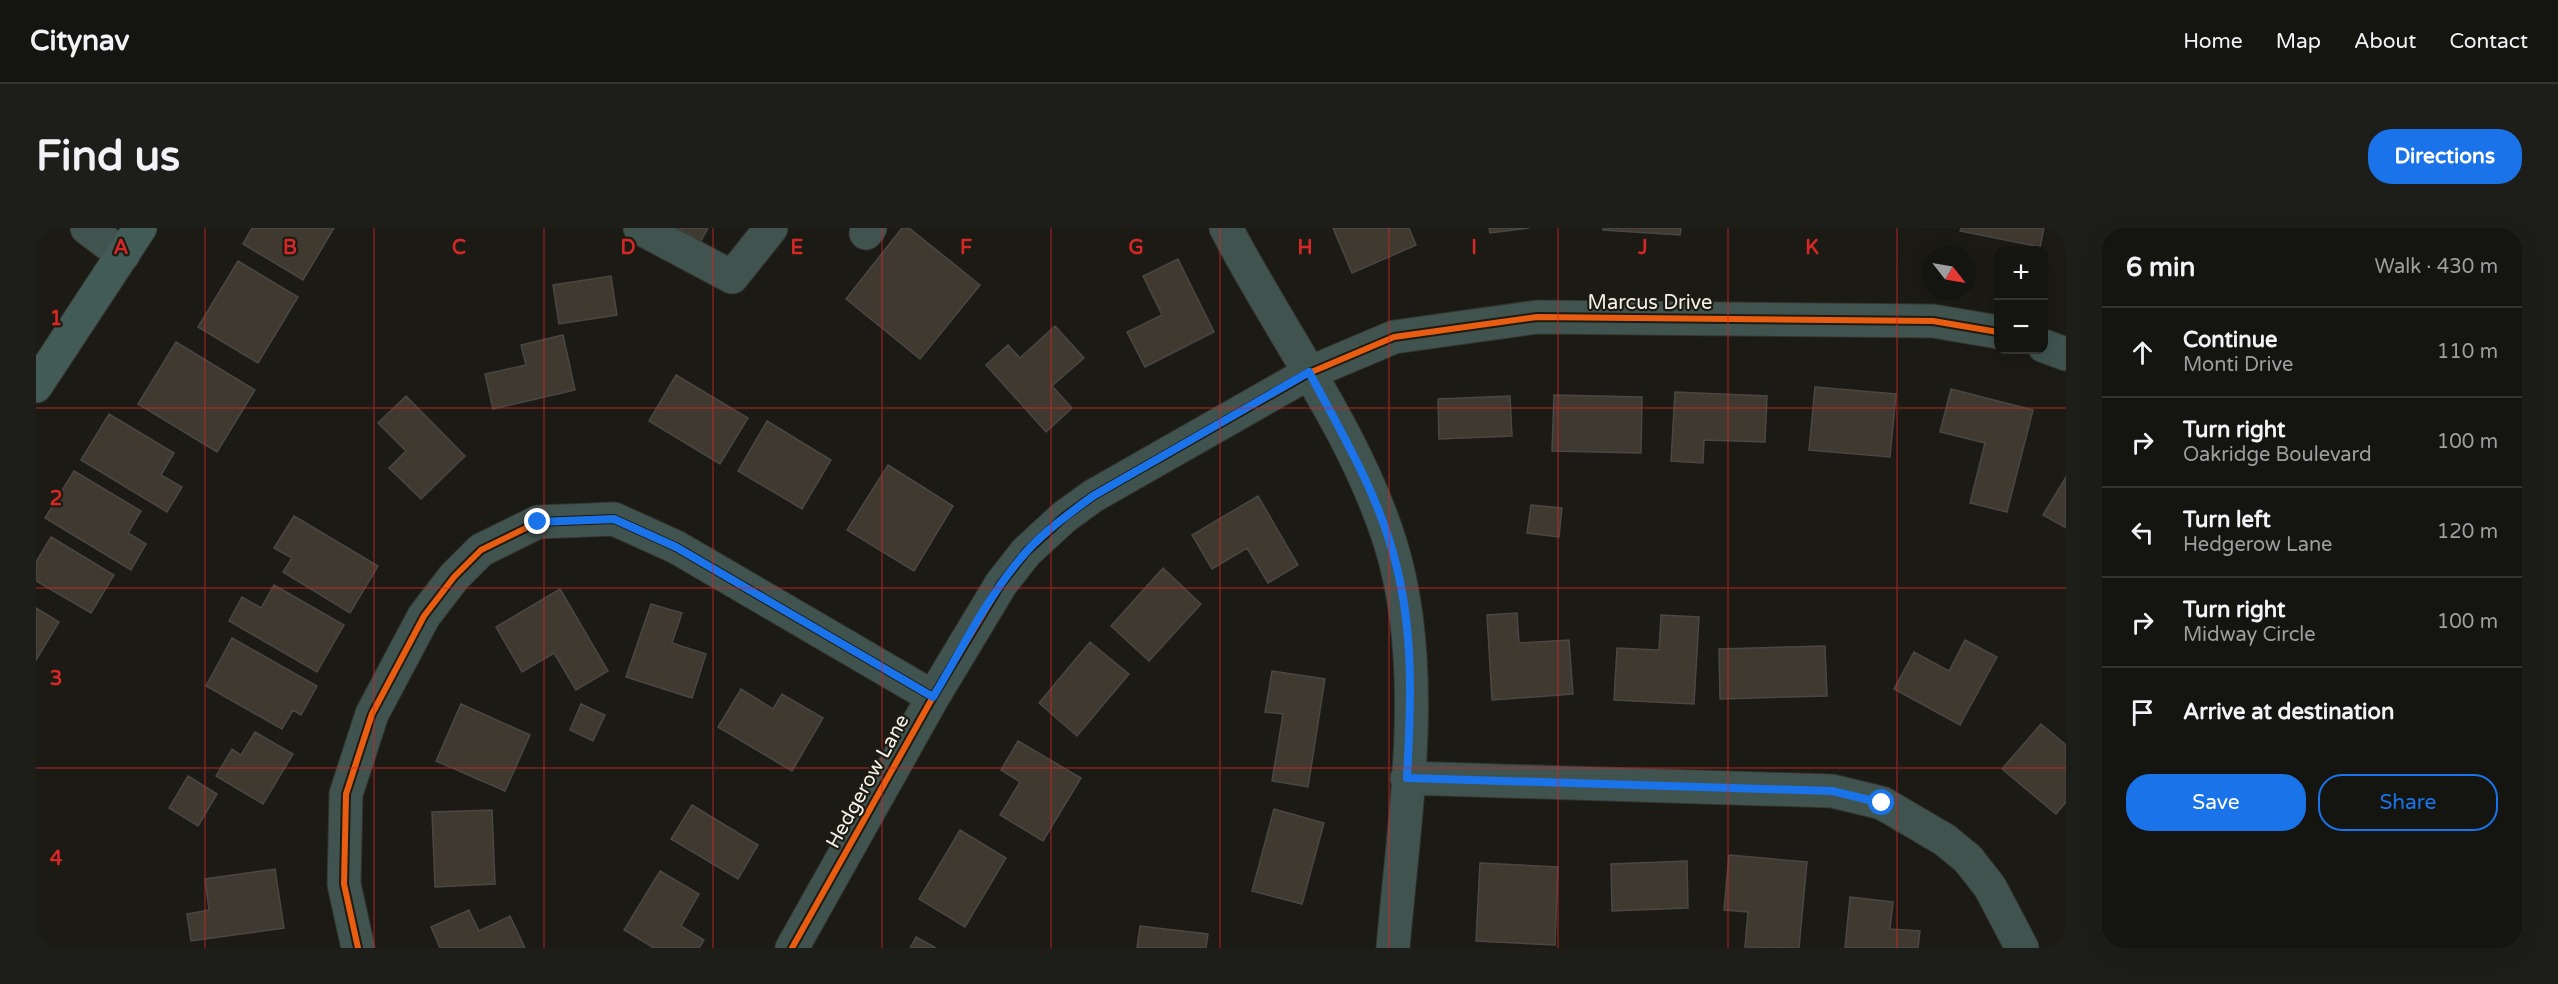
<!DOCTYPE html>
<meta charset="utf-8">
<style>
:root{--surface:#141410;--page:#1d1d19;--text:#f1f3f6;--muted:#9d9e9f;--line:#333330;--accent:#1a73e8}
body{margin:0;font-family:"Varela Round",sans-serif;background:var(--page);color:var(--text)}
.controls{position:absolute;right:18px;top:18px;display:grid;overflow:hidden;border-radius:12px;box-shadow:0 6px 24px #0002}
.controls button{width:54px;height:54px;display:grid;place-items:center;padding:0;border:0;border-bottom:2px solid var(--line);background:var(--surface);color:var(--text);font:30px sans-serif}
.compass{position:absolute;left:1886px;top:18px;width:54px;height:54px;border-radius:50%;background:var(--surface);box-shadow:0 6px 24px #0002;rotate:121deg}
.stop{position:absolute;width:18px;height:18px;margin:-14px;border:4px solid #1a73e8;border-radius:50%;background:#fff}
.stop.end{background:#1a73e8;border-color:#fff;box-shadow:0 2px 6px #0008}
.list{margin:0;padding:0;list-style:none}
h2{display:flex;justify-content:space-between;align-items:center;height:78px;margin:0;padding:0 24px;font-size:26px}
h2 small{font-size:20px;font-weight:400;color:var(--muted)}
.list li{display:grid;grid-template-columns:39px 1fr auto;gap:18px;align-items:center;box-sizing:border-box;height:90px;padding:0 24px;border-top:2px solid var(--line)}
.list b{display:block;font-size:22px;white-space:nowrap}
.list p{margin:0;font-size:20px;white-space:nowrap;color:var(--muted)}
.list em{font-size:20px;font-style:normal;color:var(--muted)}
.actions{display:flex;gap:12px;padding:18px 24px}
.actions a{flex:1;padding:14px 0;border:2px solid var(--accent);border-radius:24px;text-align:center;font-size:21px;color:var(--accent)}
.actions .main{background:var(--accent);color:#fff}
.icon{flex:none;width:33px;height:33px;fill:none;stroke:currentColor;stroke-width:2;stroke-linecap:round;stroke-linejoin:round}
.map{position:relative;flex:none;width:2030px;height:720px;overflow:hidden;border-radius:24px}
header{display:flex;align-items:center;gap:36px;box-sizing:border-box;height:84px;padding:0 30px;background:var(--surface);border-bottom:2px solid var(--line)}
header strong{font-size:28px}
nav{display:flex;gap:33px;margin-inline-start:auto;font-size:21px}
.intro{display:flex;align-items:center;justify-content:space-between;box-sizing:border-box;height:144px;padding:0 36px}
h1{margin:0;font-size:42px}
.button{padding:15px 27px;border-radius:24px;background:var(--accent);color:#fff;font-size:21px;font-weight:700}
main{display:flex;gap:36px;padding:0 36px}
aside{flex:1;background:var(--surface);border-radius:24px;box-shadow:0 6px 24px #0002}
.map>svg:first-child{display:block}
</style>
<header>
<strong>Citynav</strong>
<nav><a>Home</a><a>Map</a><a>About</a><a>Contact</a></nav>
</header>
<div class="intro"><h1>Find us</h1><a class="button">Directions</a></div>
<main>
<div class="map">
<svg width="2030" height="720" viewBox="0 0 2030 720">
<rect width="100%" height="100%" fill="#1b1a15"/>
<path fill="#403930" stroke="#494744" stroke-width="1.5" d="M216 0H298L267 52 207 16Z
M642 0H672L665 13Z
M866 0H873L944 57 884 131 810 71Z
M1297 0H1373L1380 17 1316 45Z
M1453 0H1493L1454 5Z
M1567 0H1645L1644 7 1567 2Z
M1925 0H2008L2004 19 1924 3Z
M1142 31 1178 104 1109 139 1091 104 1126 87 1107 48Z
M202 33 262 69 222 135 162 99Z
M575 48 581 87 523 96 517 57Z
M1019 98 1048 130 1016 158 1036 180 1010 204 950 137 972 117 984 130Z
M527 107 539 162 457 181 449 146 490 137 485 117Z
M140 114 219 162 181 224 102 176Z
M640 147 712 190 684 236 613 193Z
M1779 159 1860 166 1854 229 1773 222Z
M1915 161 1997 182 1971 284 1934 275 1949 215 1904 204Z
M1639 164 1731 168 1729 214 1668 212 1667 235 1635 233Z
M1518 167 1606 169 1605 225 1516 223Z
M370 168 429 228 385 271 353 240 370 223 342 195Z
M1474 168 1476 208 1403 211 1402 171Z
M73 186 138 225 125 247 146 259 131 284 45 232Z
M731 193 795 232 766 281 702 243Z
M852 237 917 278 878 343 811 302Z
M38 243 105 283 92 305 110 316 95 342 9 290Z
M2030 249V300L2007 287Z
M1222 268 1262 337 1232 355 1211 320 1176 341 1156 307Z
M1495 277 1526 280 1523 309 1491 305Z
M258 288 342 338 314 385 247 344 256 330 238 320Z
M15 309 78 347 55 385 0 353V334Z
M1127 340 1165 376 1113 433 1075 398Z
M238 357 308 397 281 444 193 393 206 369 225 380Z
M524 361 572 443 540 462 518 425 486 444 460 399Z
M615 376 646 385 636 415 670 426 656 470 590 449Z
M0 380 23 394 0 432Z
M1481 385 1483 415 1533 412 1537 466 1456 472 1451 387Z
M1625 387 1663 389 1658 476 1578 472 1581 420 1623 422Z
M196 410 281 458 265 487 257 482 246 501 170 458Z
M1929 412 1961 429 1924 497 1858 461 1878 424 1913 443Z
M1054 414 1093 446 1041 508 1003 475Z
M1789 418 1791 468 1684 471 1683 421Z
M1236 443 1289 451 1272 559 1236 553 1247 486 1229 484Z
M705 461 737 481 746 466 787 490 756 543 682 499Z
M425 476 494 507 469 563 400 533Z
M545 476 569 487 557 513 534 502Z
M2005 496 2030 517V574L2020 586 1966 541Z
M219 504 257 526 227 576 180 548 196 521 205 527Z
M982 513 1045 550 1007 613 964 587 984 554 965 542Z
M152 548 181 566 162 598 133 580Z
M656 577 722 617 702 651 635 611Z
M1238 581 1288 595 1266 676 1216 663Z
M456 582 459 656 399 659 396 584Z
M924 602 970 630 929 699 883 671Z
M1693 627 1771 634 1763 720 1709 719 1712 684 1688 682Z
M1651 633 1652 680 1576 683 1575 636Z
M1444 635 1522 639 1519 717 1440 713Z
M239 641 248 700 155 713 151 686 173 682 169 651Z
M624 643 663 666 645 698 668 712 663 720H618L588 702Z
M1814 669 1857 674 1854 701 1884 703 1882 720H1809Z
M433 682 443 703 474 688 489 720H404L395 699Z
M1104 698 1172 706 1170 720H1101Z
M880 709 900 720H874Z"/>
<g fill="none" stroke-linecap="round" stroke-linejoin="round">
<g stroke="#34332f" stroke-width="35">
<path id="minor" d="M51 0 87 27
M604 0 696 49 735 0
M1190 0C1244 104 1318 201 1354 314 1394 441 1368 589 1357 720
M830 5 834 0
M2008 118 2030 126
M1371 550 1796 563 1846 575 1909 612 1932 631 1954 659 1986 720
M322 720 308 656 310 566 336 486 388 388 418 349 445 322 502 294 578 291 640 319 897 469
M756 720 897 469 965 356 990 324 1028 289 1057 268 1273 145 1358 109 1501 89 1897 93 1962 104"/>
</g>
<g stroke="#34332f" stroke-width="35">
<path id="major" d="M0 158 104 0"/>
</g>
<use href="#minor" stroke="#40534e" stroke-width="33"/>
<use href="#major" stroke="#425b56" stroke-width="33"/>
<g stroke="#1e1b12" stroke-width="10">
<path id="cycleway" d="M322 720 308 656 310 566 336 486 388 388 418 349 445 322 502 294 578 291 640 319 897 469
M756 720 897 469 965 356 990 324 1028 289 1057 268 1273 145 1358 109 1501 89 1897 93 1962 104"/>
</g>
<use href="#cycleway" stroke="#e95d12" stroke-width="6"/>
</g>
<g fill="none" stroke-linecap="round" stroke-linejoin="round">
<path stroke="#1a73e8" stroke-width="8" d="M502 294 578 291 640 319 897 469C926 421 952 367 990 324 1009 303 1034 285 1057 268L1273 144C1306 206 1343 267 1360 336 1378 406 1375 478 1371 550L1796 563 1846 575"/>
</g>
<path fill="none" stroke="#d62828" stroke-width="1.5" stroke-opacity="0.55" d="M169 0V720M338 0V720M508 0V720M677 0V720M846 0V720M1015 0V720M1184 0V720M1353 0V720M1522 0V720M1692 0V720M1861 0V720M0 180H2030M0 360H2030M0 540H2030"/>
<g text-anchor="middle" stroke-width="4.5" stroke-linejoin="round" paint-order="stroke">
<g font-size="20" fill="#f3f1ea" stroke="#1e1b12">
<text x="1614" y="81">Marcus Drive</text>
<text transform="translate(831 553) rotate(-61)" y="7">Hedgerow Lane</text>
</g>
</g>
<g font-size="20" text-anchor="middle" font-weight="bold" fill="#d62828" stroke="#1e1b12" stroke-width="4.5" stroke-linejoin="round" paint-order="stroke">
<text x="85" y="26">A</text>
<text x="254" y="26">B</text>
<text x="423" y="26">C</text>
<text x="592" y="26">D</text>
<text x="761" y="26">E</text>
<text x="930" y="26">F</text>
<text x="1100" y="26">G</text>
<text x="1269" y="26">H</text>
<text x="1438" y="26">I</text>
<text x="1607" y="26">J</text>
<text x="1776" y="26">K</text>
<text x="20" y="97">1</text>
<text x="20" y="277">2</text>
<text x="20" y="457">3</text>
<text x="20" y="637">4</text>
</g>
</svg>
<div class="controls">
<button>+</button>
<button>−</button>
</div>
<svg class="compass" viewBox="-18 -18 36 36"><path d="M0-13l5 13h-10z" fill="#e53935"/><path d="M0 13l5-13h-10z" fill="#9d9e9f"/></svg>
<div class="stop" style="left:1846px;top:575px"></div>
<div class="stop end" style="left:502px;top:294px"></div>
</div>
<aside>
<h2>6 min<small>Walk · 430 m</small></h2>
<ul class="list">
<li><svg class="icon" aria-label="ahead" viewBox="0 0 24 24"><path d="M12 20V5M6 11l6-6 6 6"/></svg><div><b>Continue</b><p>Monti Drive</p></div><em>110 m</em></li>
<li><svg class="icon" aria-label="right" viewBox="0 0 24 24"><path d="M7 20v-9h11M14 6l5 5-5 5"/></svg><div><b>Turn right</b><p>Oakridge Boulevard</p></div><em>100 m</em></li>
<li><svg class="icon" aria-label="left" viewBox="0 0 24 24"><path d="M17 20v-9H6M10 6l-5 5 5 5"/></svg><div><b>Turn left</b><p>Hedgerow Lane</p></div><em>120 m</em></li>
<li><svg class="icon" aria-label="right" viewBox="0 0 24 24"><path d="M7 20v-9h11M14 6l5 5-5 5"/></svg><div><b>Turn right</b><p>Midway Circle</p></div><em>100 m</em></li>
<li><svg class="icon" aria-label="arrive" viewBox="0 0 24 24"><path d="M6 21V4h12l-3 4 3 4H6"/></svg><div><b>Arrive at destination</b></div></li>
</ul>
<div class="actions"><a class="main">Save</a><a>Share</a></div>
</aside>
</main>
